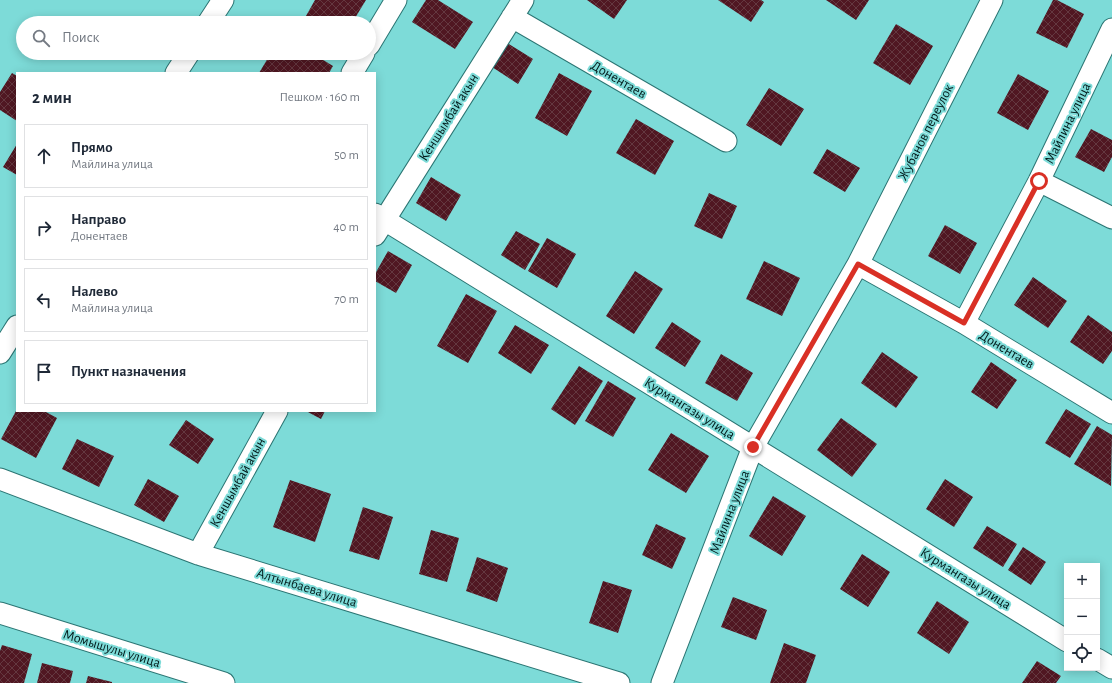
<!DOCTYPE html>
<html lang="ru">
<meta charset="utf-8">
<style>
:root{--surface:#fff;--page:#f6f6f7;--text:#1f2937;--muted:#747a83;--line:#e0e1e3}
body{margin:0;font-family:"Alegreya Sans",sans-serif;background:var(--page);color:var(--text)}
.controls{position:absolute;right:12px;bottom:12px;display:grid;overflow:hidden;border-radius:0px;box-shadow:0 2px 10px #0003}
.controls button{width:36px;height:36px;display:grid;place-items:center;padding:0;border:0;border-bottom:1px solid var(--line);background:var(--surface);color:var(--text);font:20px sans-serif}
.stop{position:absolute;width:12px;height:12px;margin:-9px;border:3px solid #d93025;border-radius:50%;background:#fff}
.stop.end{background:#d93025;border-color:#fff;box-shadow:0 1px 4px #0008}
.list{margin:0;padding:0;list-style:none}
h2{display:flex;justify-content:space-between;align-items:center;height:52px;margin:0;padding:0 16px;font-size:17px}
h2 small{font-size:13px;font-weight:400;color:var(--muted)}
.list li{display:grid;grid-template-columns:26px 1fr auto;gap:12px;align-items:center;box-sizing:border-box;height:64px;margin:0 8px 8px;padding:0 8px;border:1px solid var(--line);border-radius:0px}
.list b{display:block;font-size:15px;white-space:nowrap}
.list p{margin:0;font-size:13px;white-space:nowrap;color:var(--muted)}
.list em{font-size:13px;font-style:normal;color:var(--muted)}
.icon{flex:none;width:22px;height:22px;fill:none;stroke:currentColor;stroke-width:2;stroke-linecap:round;stroke-linejoin:round}
.map{position:relative;flex:none;width:1112px;height:683px;overflow:hidden}
.search{position:absolute;background:var(--surface);box-shadow:0 2px 10px #0003;left:16px;top:16px;width:360px;height:44px;display:flex;align-items:center;gap:10px;box-sizing:border-box;padding:0 14px;border-radius:22px;color:var(--muted);font-size:15px}
.panel{position:absolute;background:var(--surface);box-shadow:0 2px 10px #0003;left:16px;top:72px;width:360px;height:340px;border-radius:0px}
.map>svg:first-child{display:block}
</style>
<div class="map">
<svg width="1112" height="683" viewBox="0 0 1112 683">
<defs>
<pattern id="building-cross-hatch" width="8" height="8" patternUnits="userSpaceOnUse"><rect width="8" height="8" fill="#501722"/><path d="M0 0l8 8M0 8l8-8" fill="none" stroke="#643840"/></pattern>
</defs>
<rect width="100%" height="100%" fill="#7ddbd8"/>
<path fill="url(#building-cross-hatch)" d="M315 0H366L352 23H302Z
M426 0H438L473 22 455 49 412 22Z
M587 0H627L614 19Z
M718 0H761L764 2 751 22Z
M826 0H869L856 20Z
M1053 0H1057L1084 14 1067 48 1036 33Z
M896 24 933 46 910 85 873 63Z
M507 43 533 59 518 84 492 67Z
M271 53H312L333 66 329 73H259Z
M12 73 17 76V121L0 110V92Z
M559 73 592 91 567 136 535 118Z
M1018 74 1049 91 1028 130 997 113Z
M769 88 804 109 781 146 746 125Z
M636 119 674 141 655 175 616 153Z
M1091 129 1112 140V157L1104 172 1075 157Z
M17 144V175L3 167Z
M827 149 860 168 845 192 813 173Z
M431 177 461 195 446 221 416 203Z
M709 193 737 206 722 239 694 226Z
M945 225 977 243 960 274 928 256Z
M516 231 540 244 525 270 501 255Z
M547 238 576 254 557 288 528 271Z
M388 251 412 265 396 293 375 281V274Z
M764 261 800 278 782 316 746 299Z
M635 271 663 289 634 334 606 316Z
M1033 277 1067 301 1048 328 1014 305Z
M466 294 497 311 468 363 437 346Z
M1088 315 1112 332V351L1103 364 1070 342Z
M672 322 701 341 685 367 655 348Z
M515 325 549 345 531 374 498 353Z
M882 352 918 377 896 408 861 383Z
M721 354 753 373 737 401 705 383Z
M991 362 1017 380 997 409 971 392Z
M579 366 603 381 575 425 551 409Z
M608 381 636 398 613 437 585 421Z
M1066 409 1091 424 1070 458 1045 443Z
M16 411H44L57 418 36 458 1 439Z
M306 411H325L321 419Z
M841 418 877 444 852 477 817 450Z
M186 420 214 439 198 464 169 445Z
M1097 426 1112 435 1111 486 1074 464Z
M671 433 709 456 686 493 648 470Z
M77 439 114 456 99 487 62 469Z
M148 479 179 496 164 522 134 505Z
M945 479 973 497 954 527 926 509Z
M290 480 331 494 315 542 273 527Z
M773 496 806 516 782 556 749 536Z
M363 507 393 517 379 560 349 551Z
M656 524 686 538 672 569 642 555Z
M987 526 1017 544 1003 567 973 548Z
M431 530 459 538 447 582 419 574Z
M1023 547 1046 562 1031 585 1008 570Z
M862 554 890 572 868 607 840 589Z
M477 557 508 568 497 602 466 591Z
M603 581 632 590 618 633 589 623Z
M733 597 767 610 756 640 721 627Z
M937 601 969 622 949 654 917 633Z
M784 643 816 655 806 683H770Z
M2 645 32 654 24 683H0V651Z
M1037 661 1061 676 1056 683H1022Z
M42 663 73 671 70 683H37Z
M88 676 112 682V683H86Z"/>
<g fill="none" stroke-linecap="round" stroke-linejoin="round">
<g stroke="#2b7573" stroke-width="23">
<path id="minor" d="M512 17 726 141
M208 23 223 0
M369 45 396 0
M176 73 189 53
M352 73 364 53
M1039 181 1112 218
M375 214 1067 641
M375 235 523 0
M858 264 964 323 1112 413
M964 323 1039 181 1112 29
M0 353 17 326
M0 479 198 554 619 683
M198 554 277 411
M0 613 224 683
M1097 659 1112 668
M662 683 753 447 858 264 992 0"/>
</g>
<use href="#minor" stroke="#fff" stroke-width="21"/>
</g>
<g fill="none" stroke-linecap="round" stroke-linejoin="round">
<path stroke="#d93025" stroke-width="5" d="M753 447 858 264 964 323 1039 181"/>
</g>
<g text-anchor="middle" stroke-width="4" stroke-linejoin="round" paint-order="stroke">
<g font-size="14" fill="#001919" stroke="#7ddbd8">
<text transform="translate(619 79) rotate(30)" y="5">Донентаев</text>
<text transform="translate(448 117) rotate(-58)" y="5">Кеншымбай акын</text>
<text transform="translate(1067 123) rotate(-64)" y="5">Майлина улица</text>
<text transform="translate(925 132) rotate(-63)" y="5">Жубанов переулок</text>
<text transform="translate(1007 349) rotate(31)" y="5">Донентаев</text>
<text transform="translate(690 408) rotate(32)" y="5">Курмангазы улица</text>
<text transform="translate(237 482) rotate(-61)" y="5">Кеншымбай акын</text>
<text transform="translate(729 512) rotate(-69)" y="5">Майлина улица</text>
<text transform="translate(966 578) rotate(32)" y="5">Курмангазы улица</text>
<text transform="translate(307 587) rotate(17)" y="5">Алтынбаева улица</text>
<text transform="translate(112 648) rotate(17)" y="5">Момышулы улица</text>
</g>
</g>
</svg>
<div class="controls">
<button>+</button>
<button>−</button>
<button><svg class="icon" aria-label="locate" viewBox="0 0 24 24"><circle cx="12" cy="12" r="6"/><path d="M12 2v4M12 18v4M2 12h4M18 12h4"/></svg></button>
</div>
<div class="stop" style="left:1039px;top:181px"></div>
<div class="stop end" style="left:753px;top:447px"></div>
<div class="search"><svg class="icon" aria-label="search" viewBox="0 0 24 24"><circle cx="10" cy="10" r="6"/><path d="M15 15l6 6"/></svg>Поиск</div>
<section class="panel">
<h2>2 мин<small>Пешком · 160 m</small></h2>
<ul class="list">
<li><svg class="icon" aria-label="ahead" viewBox="0 0 24 24"><path d="M12 20V5M6 11l6-6 6 6"/></svg><div><b>Прямо</b><p>Майлина улица</p></div><em>50 m</em></li>
<li><svg class="icon" aria-label="right" viewBox="0 0 24 24"><path d="M7 20v-9h11M14 6l5 5-5 5"/></svg><div><b>Направо</b><p>Донентаев</p></div><em>40 m</em></li>
<li><svg class="icon" aria-label="left" viewBox="0 0 24 24"><path d="M17 20v-9H6M10 6l-5 5 5 5"/></svg><div><b>Налево</b><p>Майлина улица</p></div><em>70 m</em></li>
<li><svg class="icon" aria-label="arrive" viewBox="0 0 24 24"><path d="M6 21V4h12l-3 4 3 4H6"/></svg><div><b>Пункт назначения</b></div></li>
</ul>
</section>
</div>
